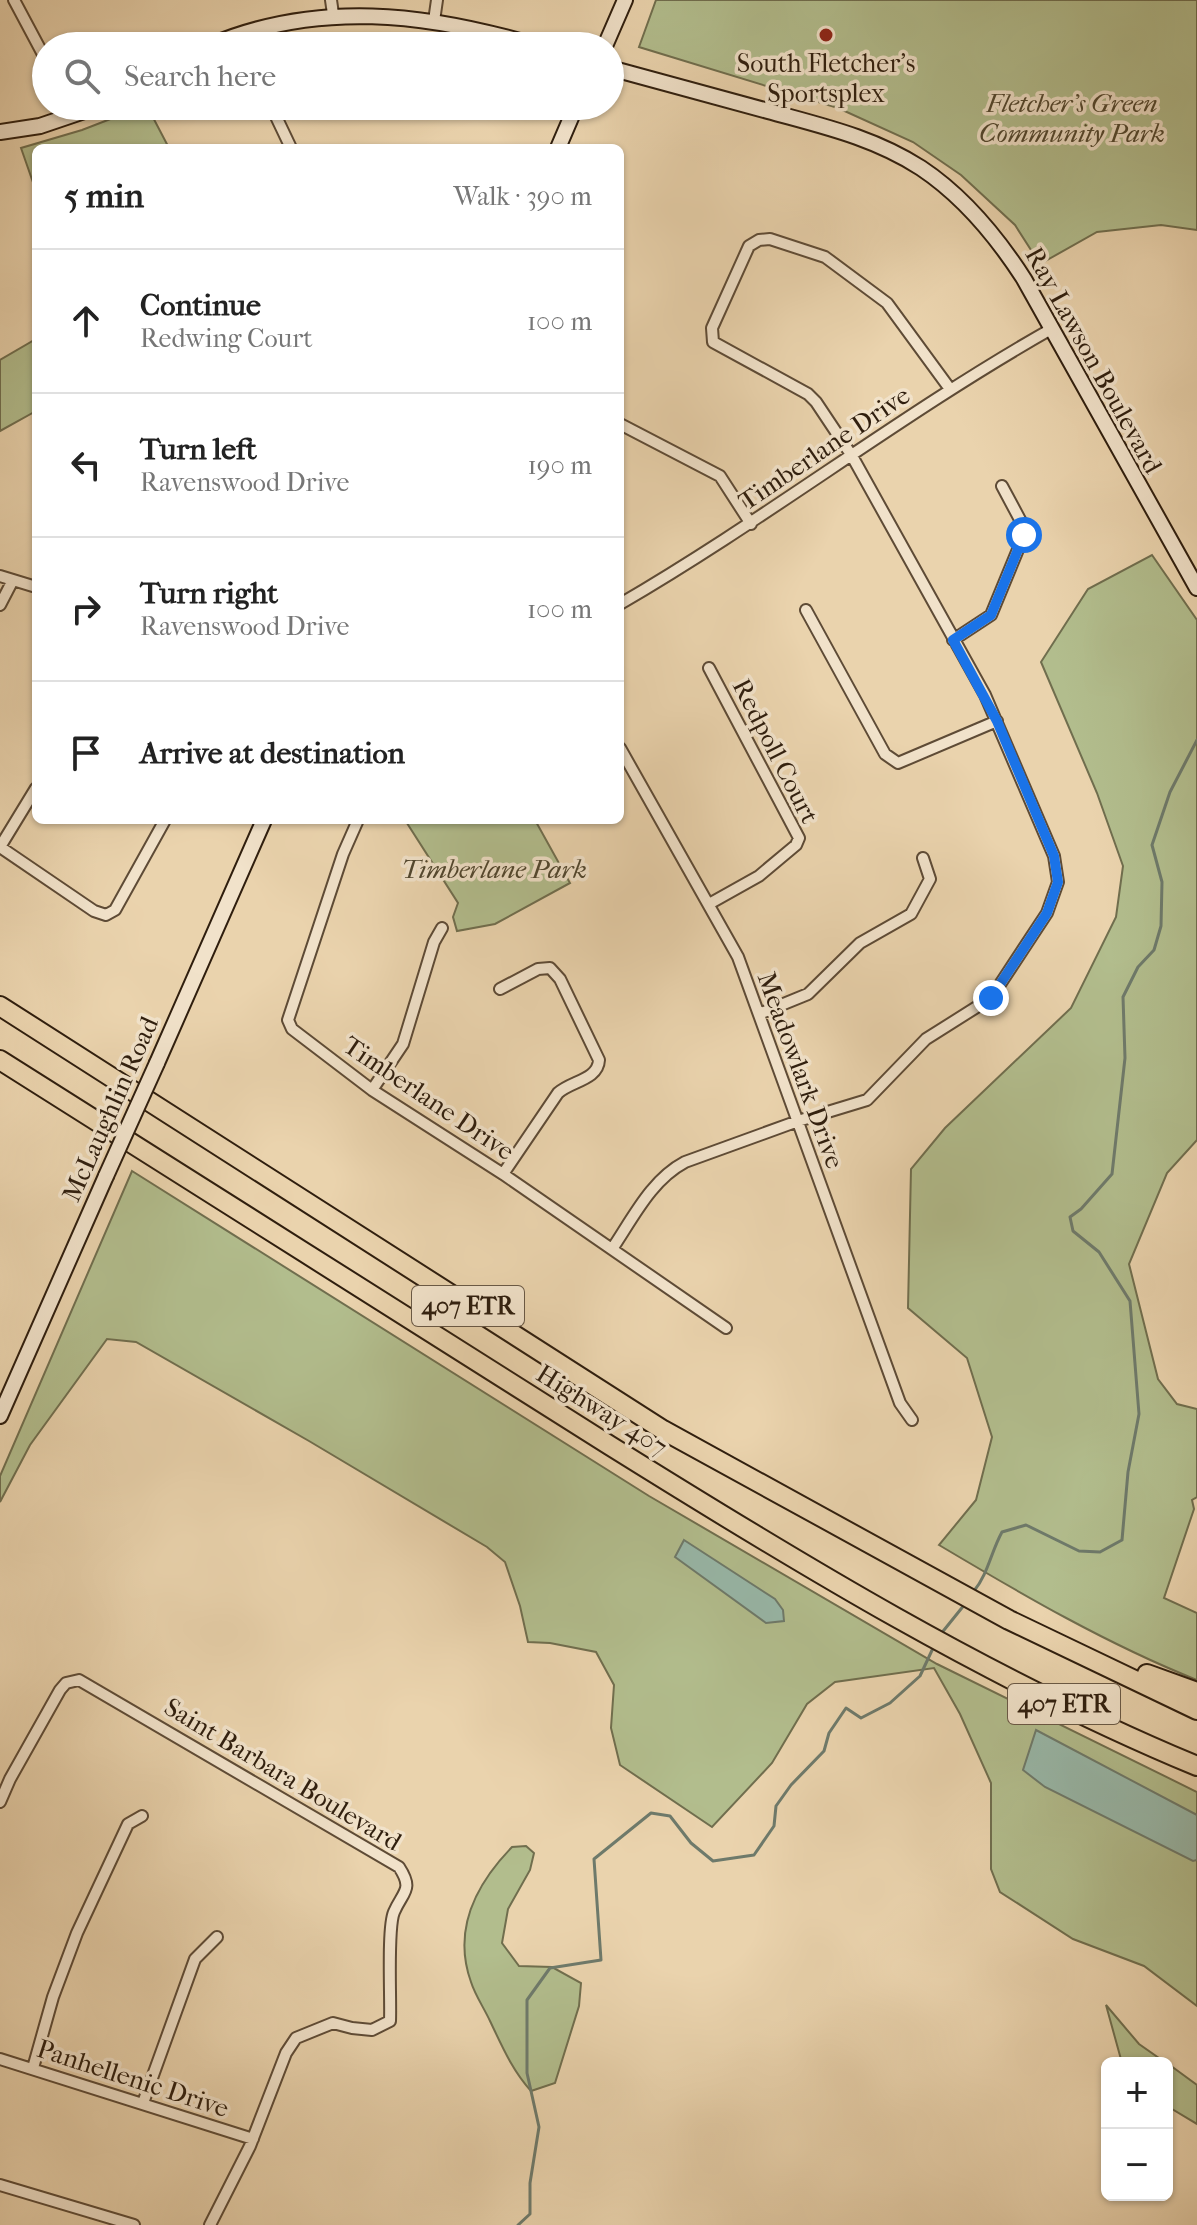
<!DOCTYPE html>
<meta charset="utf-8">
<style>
:root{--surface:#fff;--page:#f6f6f6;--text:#222;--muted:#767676;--line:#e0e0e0}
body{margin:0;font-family:"IM FELL French Canon",serif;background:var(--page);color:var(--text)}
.controls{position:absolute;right:24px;bottom:24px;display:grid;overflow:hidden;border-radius:12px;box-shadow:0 2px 6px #0004}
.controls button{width:72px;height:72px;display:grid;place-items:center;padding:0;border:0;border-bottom:2px solid var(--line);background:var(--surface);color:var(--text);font:40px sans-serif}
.stop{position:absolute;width:24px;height:24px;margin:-18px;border:6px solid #1a73e8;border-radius:50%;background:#fff}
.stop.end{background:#1a73e8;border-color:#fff;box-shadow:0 2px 8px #0008}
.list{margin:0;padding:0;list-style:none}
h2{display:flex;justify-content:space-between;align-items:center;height:104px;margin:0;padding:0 32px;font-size:34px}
h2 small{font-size:26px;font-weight:400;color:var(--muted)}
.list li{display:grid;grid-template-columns:52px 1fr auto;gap:24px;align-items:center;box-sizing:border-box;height:144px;padding:0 32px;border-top:2px solid var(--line)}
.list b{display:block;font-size:30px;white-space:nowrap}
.list p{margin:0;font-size:26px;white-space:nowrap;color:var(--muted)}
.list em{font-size:26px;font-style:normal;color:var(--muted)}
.icon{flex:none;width:44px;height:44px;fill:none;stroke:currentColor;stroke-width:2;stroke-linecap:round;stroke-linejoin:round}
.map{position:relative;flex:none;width:1197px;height:2225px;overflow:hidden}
.search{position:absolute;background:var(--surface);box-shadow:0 2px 6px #0004;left:32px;top:32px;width:592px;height:88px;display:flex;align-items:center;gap:20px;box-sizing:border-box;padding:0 28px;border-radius:44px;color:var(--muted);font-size:30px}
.panel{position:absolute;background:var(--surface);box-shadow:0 2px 6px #0004;left:32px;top:144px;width:592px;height:680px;border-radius:12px}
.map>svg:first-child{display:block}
</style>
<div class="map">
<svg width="1197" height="2225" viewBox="0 0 1197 2225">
<rect width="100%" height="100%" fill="#ead3ad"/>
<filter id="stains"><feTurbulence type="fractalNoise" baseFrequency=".0025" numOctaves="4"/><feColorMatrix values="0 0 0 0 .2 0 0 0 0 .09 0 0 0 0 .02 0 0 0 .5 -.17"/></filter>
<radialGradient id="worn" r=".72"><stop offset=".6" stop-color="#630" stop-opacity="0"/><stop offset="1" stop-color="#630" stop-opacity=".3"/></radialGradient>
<path fill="#b2bd8d" stroke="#706e4e" stroke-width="2" d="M656 0H1197V230L1161 225 1097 232 1040 264 1015 225 961 175 913 142 838 108 639 47Z
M144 106H147L169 148H36V191L21 148 82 130Z
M36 339V411L0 431V360Z
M1152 555 1197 620V1140L1167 1173 1129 1264 1158 1379 1177 1404 1197 1409V1497L1192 1500 1194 1509 1164 1598 1197 1613V1680C1107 1644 1023 1595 939 1545L976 1500 992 1437 967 1358 908 1308 911 1169 945 1128 1071 1008 1116 917 1123 866 1097 793 1041 662 1088 589Z
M405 820H535L570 883 495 924 457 931 453 917 458 903Z
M132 1171 649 1496 937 1664 1197 1792V2006L1144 1966 1073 1939 1000 1892 991 1869V1783L960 1714 934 1668 835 1682 807 1704 772 1763 712 1827 620 1765 611 1728 614 1685 596 1652 550 1643 528 1642 520 1606 505 1562 487 1547 309 1441 136 1342 107 1339 30 1445 0 1502V1476Z
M526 1846 534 1853 530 1870 508 1909 502 1943 519 1966 552 1967 581 1983 579 2006 555 2083 531 2091C512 2070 502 2046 490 2021 484 2008 475 1995 471 1982 452 1929 476 1884 512 1847Z
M1106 2005 1139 2044 1166 2063H1122Z
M1167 2063 1197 2085V2124L1167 2106Z"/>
<path fill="#98b8a9" stroke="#6e7a6b" stroke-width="2" d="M684 1540 775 1599 783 1610 784 1621 766 1623 675 1557Z
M1036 1730 1197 1815V1860L1193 1861 1045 1787 1023 1770Z"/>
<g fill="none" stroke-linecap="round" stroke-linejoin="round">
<path stroke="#6e7a6b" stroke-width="3" d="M974 1591C988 1574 991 1552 1002 1532L1026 1525 1079 1551 1100 1552 1122 1540 1128 1472 1139 1414 1130 1301 1099 1252 1073 1231 1070 1217 1081 1209 1112 1174 1125 1058 1123 997 1138 967 1154 950 1161 926 1162 882 1152 845 1170 792 1197 740
M940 1635 965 1604
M518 2225 530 2214V2183L539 2127 527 2073V2000L550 1968 601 1960 594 1859 651 1813 670 1816 691 1843 713 1861 754 1855 774 1826 776 1806 791 1785 824 1751 829 1733 846 1708 861 1718 890 1703 920 1676 934 1646"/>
<g stroke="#5e4b36" stroke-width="14">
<path id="street" d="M14 0 46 60
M331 0 333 14
M434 21 437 0
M271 106 291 148
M620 424 720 476 751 524
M0 576 36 587
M620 604C768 518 904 412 1053 328
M0 605 13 580
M806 610 885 754 898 763 997 721
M953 640 991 615 1024 535 1025 529 1002 486
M620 748 738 957 900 1403 912 1420
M358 820 343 854 288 1020 292 1029 372 1090 503 1174 726 1328
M0 847 94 911 106 915 115 910 165 820
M0 847 36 788
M709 904 759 876 796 845 799 838 709 668
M500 989 538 969 550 968 560 979 599 1060C598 1080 571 1081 558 1093L503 1174
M759 1014 808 994 860 943 911 914 930 879 923 858
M372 1090 403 1044 434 942 442 928
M612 1249C633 1218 651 1180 685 1162L798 1121 867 1100 926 1039 991 998 1047 913 1058 882 1054 856 985 695 852 456 816 402 808 394 713 342 712 328 749 246 759 240 770 239 825 257 887 303 950 389
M0 1802 10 1779 60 1690 66 1683 79 1680 399 1867C414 1890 403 1891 394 1912 387 1928 391 1999 390 2021L372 2030 352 2028 333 2023 296 2038 286 2053 250 2146 210 2225
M0 2059 253 2139
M33 2068 53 1997 77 1933 128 1824 142 1816
M143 2103 195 1959 217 1937
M0 2185 134 2225"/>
</g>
<g stroke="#2f1e0e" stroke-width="18">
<path id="secondary" d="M209 46C317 0 427 13 537 46
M605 46 625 0
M610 68C663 82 715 97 768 111 822 126 873 137 921 168 963 196 997 237 1024 279L1197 588
M0 132 40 126 99 106
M558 148 576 106
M157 1063 264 820
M0 1416 106 1176"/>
</g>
<g stroke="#2f1e0e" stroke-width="22">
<path id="highway" d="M0 1006 663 1430 1009 1620 1197 1710
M0 1060C204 1187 405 1318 609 1445 798 1563 990 1680 1197 1766
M1147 1674 1197 1692"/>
</g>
<use href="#street" stroke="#f1e2ca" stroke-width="10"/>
<use href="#secondary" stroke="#f1e2ca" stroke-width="14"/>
<use href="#highway" stroke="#ead3ad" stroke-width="18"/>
<g stroke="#2f1e0e" stroke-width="18" stroke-linecap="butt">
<path id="secondary-bridge" d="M106 1176 157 1063"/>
</g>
<use href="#secondary-bridge" stroke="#f1e2ca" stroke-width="14"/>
</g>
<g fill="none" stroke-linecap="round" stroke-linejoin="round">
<path stroke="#1a73e8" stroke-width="10" d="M991 998 1047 913 1058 882 1054 856 997 721 953 640 991 615 1024 535"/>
</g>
<circle fill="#8f2418" stroke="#f1e2ca" stroke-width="3" cx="826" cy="35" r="8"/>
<g text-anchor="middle" stroke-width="7" stroke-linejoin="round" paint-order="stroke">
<g fill="#f1e2ca" stroke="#695946" stroke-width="2">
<rect x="412" y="1286" width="112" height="40" rx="6"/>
<rect x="1008" y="1684" width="112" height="40" rx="6"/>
</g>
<g font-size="24" font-weight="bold" fill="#2f1e0e">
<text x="468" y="1314">407 ETR</text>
<text x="1064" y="1712">407 ETR</text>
</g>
<g font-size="26" fill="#2f1e0e" stroke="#f1e2ca">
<text x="826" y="72">South Fletcher's<tspan x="826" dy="30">Sportsplex</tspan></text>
</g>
<g font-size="26" font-style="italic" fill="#50462e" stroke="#f1e2ca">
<text x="1072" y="112">Fletcher's Green<tspan x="1072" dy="30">Community Park</tspan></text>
<text x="494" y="878">Timberlane Park</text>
</g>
<g font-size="26" fill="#2f1e0e" stroke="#f1e2ca">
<text transform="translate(1094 360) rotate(61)" y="9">Ray Lawson Boulevard</text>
<text transform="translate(824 448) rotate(-34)" y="9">Timberlane Drive</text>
<text transform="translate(776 751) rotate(63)" y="9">Redpoll Court</text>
<text transform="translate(801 1070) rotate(70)" y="9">Meadowlark Drive</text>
<text transform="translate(429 1098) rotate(34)" y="9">Timberlane Drive</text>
<text transform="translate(110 1109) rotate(-66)" y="9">McLaughlin Road</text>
<text transform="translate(602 1410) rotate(32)" y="9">Highway 407</text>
<text transform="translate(283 1774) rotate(31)" y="9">Saint Barbara Boulevard</text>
<text transform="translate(133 2078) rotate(18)" y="9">Panhellenic Drive</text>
</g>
</g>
<rect width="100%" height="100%" filter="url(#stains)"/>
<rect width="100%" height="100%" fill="url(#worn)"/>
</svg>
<div class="controls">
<button>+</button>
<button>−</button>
</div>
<div class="stop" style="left:1024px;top:535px"></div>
<div class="stop end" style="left:991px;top:998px"></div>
<div class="search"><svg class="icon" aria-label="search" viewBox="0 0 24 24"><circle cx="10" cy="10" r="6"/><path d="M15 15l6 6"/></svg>Search here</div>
<section class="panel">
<h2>5 min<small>Walk · 390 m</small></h2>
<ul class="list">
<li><svg class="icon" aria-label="ahead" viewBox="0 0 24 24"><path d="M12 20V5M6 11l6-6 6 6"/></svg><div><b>Continue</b><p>Redwing Court</p></div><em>100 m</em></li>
<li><svg class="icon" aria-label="left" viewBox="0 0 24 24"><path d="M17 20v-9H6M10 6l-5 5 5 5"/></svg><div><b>Turn left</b><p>Ravenswood Drive</p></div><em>190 m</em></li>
<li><svg class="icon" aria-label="right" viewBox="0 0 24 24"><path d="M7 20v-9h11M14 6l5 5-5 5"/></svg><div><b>Turn right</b><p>Ravenswood Drive</p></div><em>100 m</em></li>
<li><svg class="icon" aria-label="arrive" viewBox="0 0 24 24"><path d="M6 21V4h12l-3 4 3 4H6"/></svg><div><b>Arrive at destination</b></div></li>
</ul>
</section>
</div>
